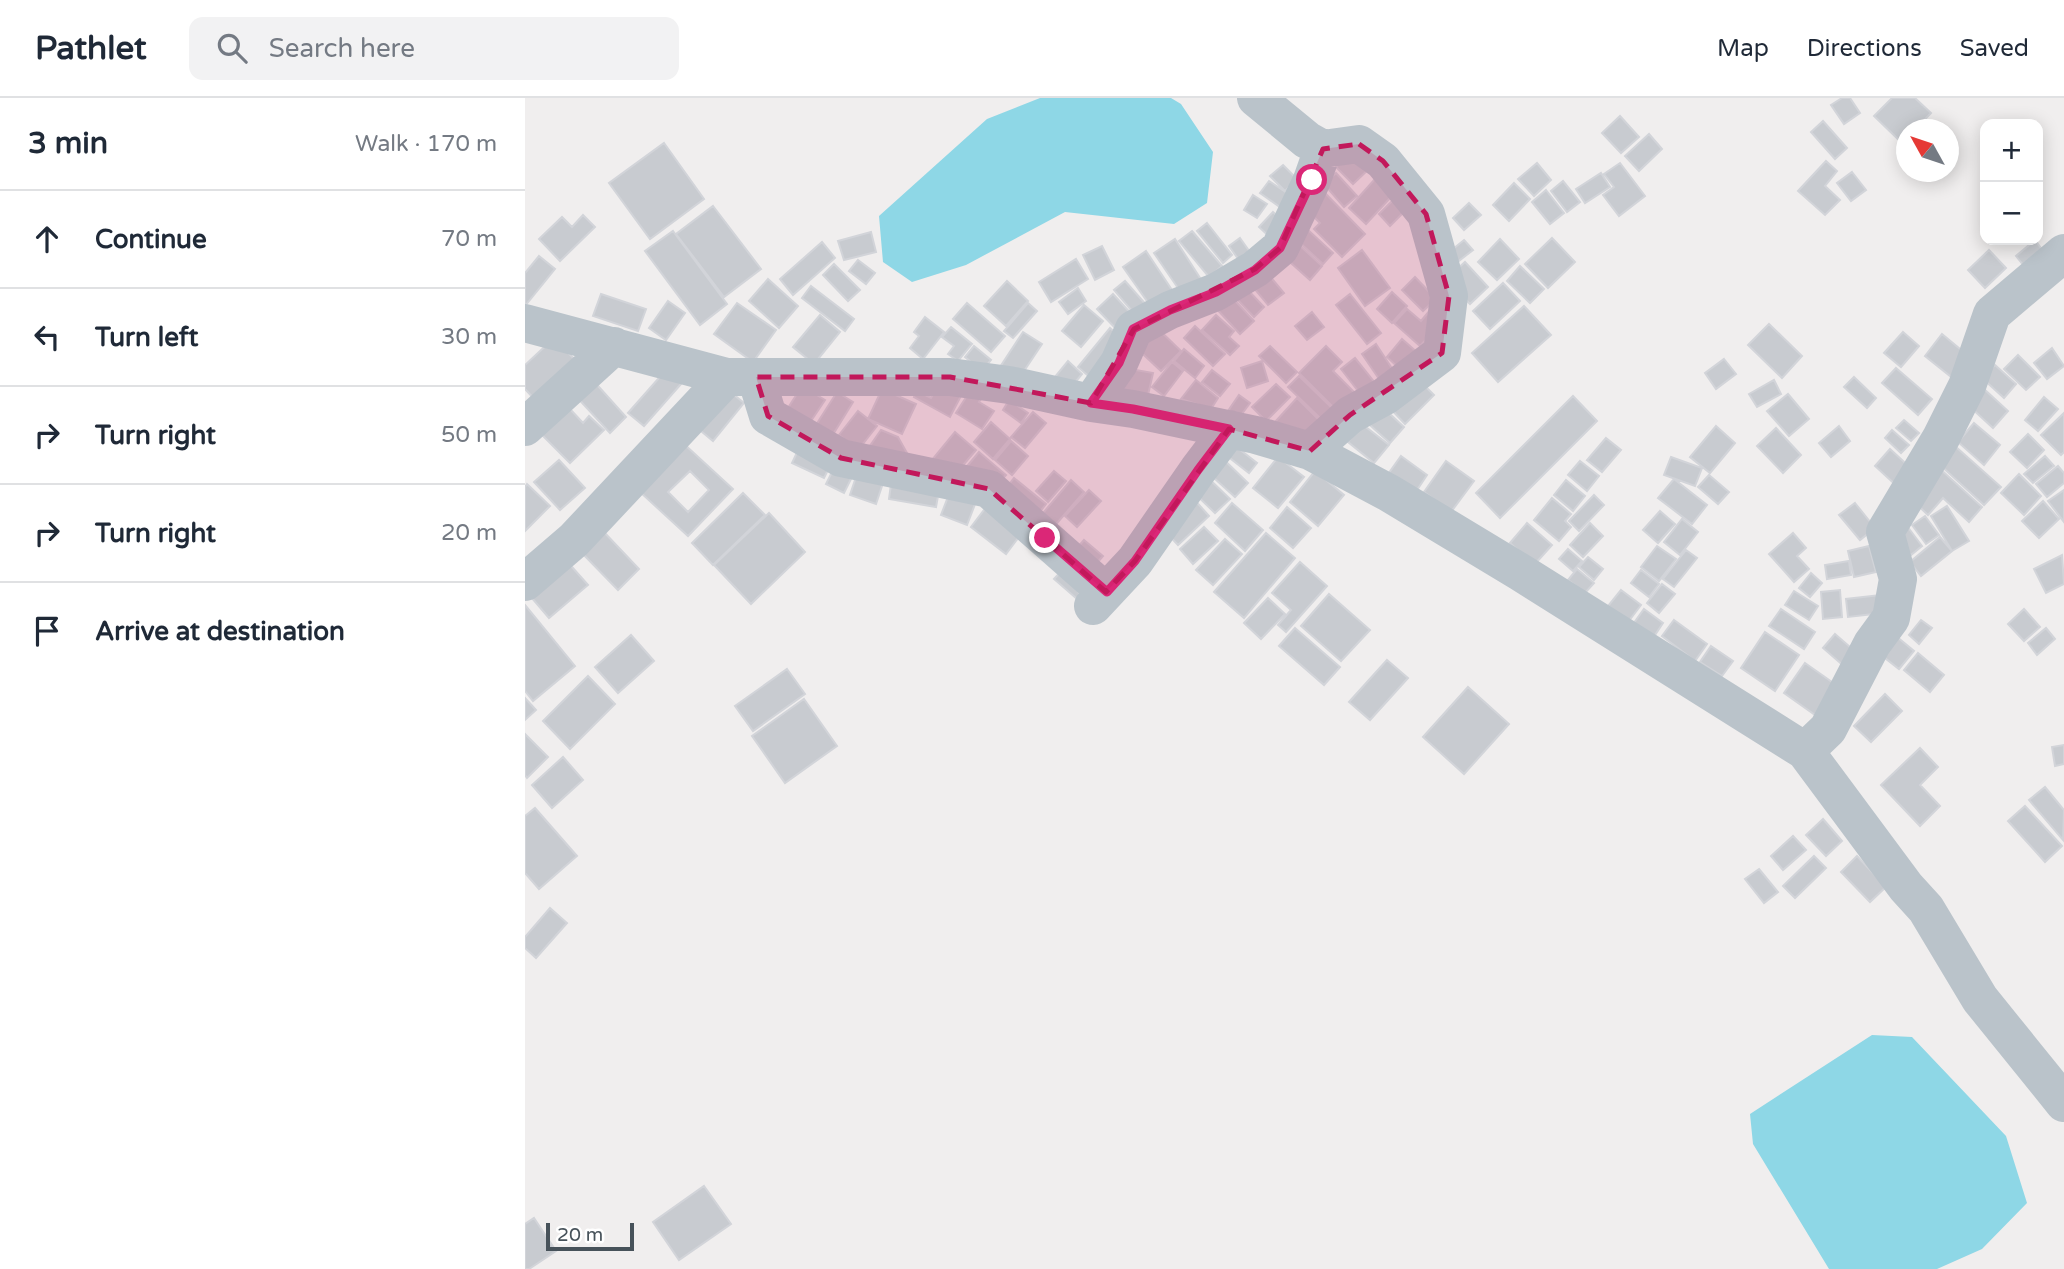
<!DOCTYPE html>
<meta charset="utf-8">
<style>
:root{--surface:#fff;--page:#f2f2f3;--text:#1f2937;--muted:#747a83;--line:#e0e1e3}
body{margin:0;font-family:"Varela Round",sans-serif;background:var(--page);color:var(--text)}
.controls{position:absolute;right:21px;top:21px;display:grid;overflow:hidden;border-radius:14px;box-shadow:0 4px 18px #0003}
.controls button{width:63px;height:63px;display:grid;place-items:center;padding:0;border:0;border-bottom:2px solid var(--line);background:var(--surface);color:var(--text);font:35px sans-serif}
.compass{position:absolute;left:1371px;top:21px;width:63px;height:63px;border-radius:50%;background:var(--surface);box-shadow:0 4px 18px #0003;rotate:310deg}
.scale{position:absolute;left:21px;bottom:18px;width:88px;box-sizing:border-box;padding-left:7px;border:4px solid #47525a;border-top:0;font-size:19px;line-height:24px;white-space:nowrap;color:#47525a;-webkit-text-stroke:5px #fff;paint-order:stroke}
.stop{position:absolute;width:21px;height:21px;margin:-16px;border:5px solid #db2777;border-radius:50%;background:#fff}
.stop.end{background:#db2777;border-color:#fff;box-shadow:0 2px 7px #0008}
.list{margin:0;padding:0;list-style:none}
h2{display:flex;justify-content:space-between;align-items:center;height:91px;margin:0;padding:0 28px;font-size:30px}
h2 small{font-size:23px;font-weight:400;color:var(--muted)}
.list li{display:grid;grid-template-columns:46px 1fr auto;gap:21px;align-items:center;box-sizing:border-box;height:98px;padding:0 28px;border-top:2px solid var(--line)}
.list b{display:block;font-size:26px;white-space:nowrap}
.list em{font-size:23px;font-style:normal;color:var(--muted)}
.icon{flex:none;width:38px;height:38px;fill:none;stroke:currentColor;stroke-width:2;stroke-linecap:round;stroke-linejoin:round}
.map{position:relative;flex:none;width:1539px;height:1171px;overflow:hidden}
header{display:flex;align-items:center;gap:42px;box-sizing:border-box;height:98px;padding:0 35px;background:var(--surface);border-bottom:2px solid var(--line)}
header strong{font-size:33px}
nav{display:flex;gap:38px;margin-inline-start:auto;font-size:24px}
.search{width:490px;height:63px;background:var(--page);display:flex;align-items:center;gap:18px;box-sizing:border-box;padding:0 24px;border-radius:14px;color:var(--muted);font-size:26px}
main{display:flex}
aside{flex:1;background:var(--surface)}
.map>svg:first-child{display:block}
</style>
<header>
<strong>Pathlet</strong>
<div class="search"><svg class="icon" aria-label="search" viewBox="0 0 24 24"><circle cx="10" cy="10" r="6"/><path d="M15 15l6 6"/></svg>Search here</div>
<nav><a>Map</a><a>Directions</a><a>Saved</a></nav>
</header>
<main>
<aside>
<h2>3 min<small>Walk · 170 m</small></h2>
<ul class="list">
<li><svg class="icon" aria-label="ahead" viewBox="0 0 24 24"><path d="M12 20V5M6 11l6-6 6 6"/></svg><div><b>Continue</b></div><em>70 m</em></li>
<li><svg class="icon" aria-label="left" viewBox="0 0 24 24"><path d="M17 20v-9H6M10 6l-5 5 5 5"/></svg><div><b>Turn left</b></div><em>30 m</em></li>
<li><svg class="icon" aria-label="right" viewBox="0 0 24 24"><path d="M7 20v-9h11M14 6l5 5-5 5"/></svg><div><b>Turn right</b></div><em>50 m</em></li>
<li><svg class="icon" aria-label="right" viewBox="0 0 24 24"><path d="M7 20v-9h11M14 6l5 5-5 5"/></svg><div><b>Turn right</b></div><em>20 m</em></li>
<li><svg class="icon" aria-label="arrive" viewBox="0 0 24 24"><path d="M6 21V4h12l-3 4 3 4H6"/></svg><div><b>Arrive at destination</b></div></li>
</ul>
</aside>
<div class="map">
<svg width="1539" height="1171" viewBox="0 0 1539 1171">
<rect width="100%" height="100%" fill="#f0eeee"/>
<path fill="#8ed7e6" d="M515 0H646L656 6 688 54 682 105 649 126 540 114 441 167 387 184 358 164 354 118 462 21Z
M1347 937 1387 939 1481 1038 1502 1105 1457 1151 1412 1171H1304L1228 1046 1225 1016Z"/>
<path fill="#c8cbd0" stroke="#d2d4d9" stroke-width="2" fill-rule="evenodd" d="M1317 0H1325L1335 15 1319 26 1306 7Z
M1367 0H1390L1406 15 1390 32H1381V41L1377 45 1349 18Z
M1095 18 1114 39 1096 55 1077 35Z
M1298 23 1322 50 1310 61 1286 34Z
M1124 36 1137 51 1114 73 1100 58Z
M139 45 179 101 125 141 84 85Z
M829 52 846 69 828 86 811 69Z
M1301 63 1312 73 1300 88 1315 102 1300 117 1273 93Z
M1012 65 1026 82 1009 98 993 81Z
M1095 65 1120 98 1094 118 1078 97 1089 89 1079 76Z
M758 67 772 81 760 93 745 78Z
M1327 74 1341 92 1326 103 1312 85Z
M811 75 832 98 819 109 799 86Z
M1076 75 1085 89 1060 105 1051 91Z
M850 81 867 98 841 126 824 110Z
M744 83 768 99 759 112 735 95Z
M1038 83 1055 104 1042 114 1026 93Z
M989 85 1005 101 984 123 968 107Z
M797 92 840 136 817 159 789 131 795 125 779 109Z
M1021 92 1039 115 1025 126 1007 104Z
M728 97 742 106 732 120 719 112Z
M868 102 879 114 865 128 854 116Z
M944 105 956 117 939 132 928 120Z
M188 108 236 171 199 199 151 136Z
M748 114 763 128 749 143 734 129Z
M58 117 70 129 35 163 14 141 37 119 47 129Z
M682 125 707 157 698 165 672 133Z
M783 132 808 155 798 166 773 143Z
M148 133 202 206 175 227 120 153Z
M667 133 697 168 684 179 654 143Z
M346 134 351 154 319 162 313 143Z
M715 140 732 164 721 172 704 148Z
M1027 140 1050 164 1023 190 1000 166Z
M650 141 677 183 657 196 629 155Z
M975 141 994 161 972 182 953 164Z
M939 142 948 152 926 169 918 159Z
M1510 142 1522 158 1503 173 1491 158Z
M297 144 310 160 268 197 255 181Z
M771 144 797 168 785 182 758 158Z
M577 148 589 172 570 182 558 157Z
M837 152 865 190 840 208 813 170Z
M1464 152 1481 170 1460 190 1443 172Z
M621 153 651 198 629 213 598 169Z
M14 158 30 171 0 208V175Z
M551 161 563 181 526 204 514 184Z
M333 162 350 175 341 186 324 173Z
M940 164 963 189 945 206 921 181Z
M309 166 335 192 323 203 298 177Z
M995 168 1019 191 1005 205 982 183Z
M738 170 759 195 743 207 723 183Z
M890 179 911 201 898 213 877 192Z
M243 181 273 208 254 230 224 203Z
M482 183 503 203 481 228 459 208Z
M600 183 624 210 613 220 589 192Z
M978 185 995 203 965 231 948 213Z
M286 188 329 221 320 233 277 200Z
M719 188 739 209 729 219 709 198Z
M553 190 561 203 543 216 534 204Z
M702 194 729 223 715 236 688 207Z
M867 194 882 208 867 225 852 211Z
M76 196 121 211 113 233 68 218Z
M588 196 611 221 595 235 572 211Z
M825 196 856 235 842 246 811 207Z
M143 203 160 215 141 242 124 230Z
M212 205 251 232 228 264 189 236Z
M442 205 480 238 466 254 428 221Z
M503 205 512 213 488 240 479 233Z
M559 207 578 223 556 249 537 233Z
M999 208 1026 237 973 284 947 255Z
M882 211 896 223 906 211 919 222 895 248 869 225Z
M787 214 799 229 782 242 770 228Z
M295 217 315 234 289 266 268 249Z
M691 217 709 233 704 239 714 248 705 257 677 232Z
M400 219 419 234 398 261 385 250 394 238 389 234Z
M626 224 656 253 636 273 606 245Z
M1244 226 1277 258 1257 280 1223 247Z
M670 228 700 256 688 268 659 240Z
M426 229 447 246 433 263 423 256 429 248 417 239Z
M585 230 599 242 567 281 553 269Z
M498 234 517 246 493 282 475 269Z
M1378 234 1394 248 1376 269 1359 255Z
M1417 236 1447 261 1430 282 1400 258Z
M29 240 52 264 11 303 0 291V267Z
M877 241 893 255 877 273 862 259Z
M851 246 868 272 854 281 837 256Z
M449 248 466 262 457 273 440 259Z
M745 248 772 274 761 285 734 258Z
M801 248 817 264 808 273 830 295 812 313 774 275Z
M1527 250 1539 268 1522 281 1509 265Z
M659 251 679 268 670 280 649 263Z
M1493 257 1515 279 1501 292 1479 271Z
M830 260 851 286 837 298 816 271Z
M1199 261 1211 276 1191 291 1180 275Z
M543 263 557 276 544 292 529 280Z
M737 263 743 283 722 290 716 270Z
M647 264 658 273 639 298 627 289Z
M1470 267 1491 286 1479 300 1457 280Z
M594 269 628 275 623 297 590 291Z
M1371 270 1407 301 1393 317 1357 285Z
M141 272 156 286 119 328 103 315Z
M687 272 705 286 695 298 677 284Z
M774 278 808 311 797 322 763 289Z
M890 278 909 297 880 326 862 307Z
M65 279 101 319 85 335 48 295Z
M1329 279 1351 300 1342 310 1319 289Z
M671 282 693 300 686 311 656 301Z
M1249 282 1256 296 1232 309 1224 296Z
M751 286 765 299 741 323 727 309Z
M277 288 300 302 286 323 263 310Z
M447 290 459 297 454 304 469 313 457 331 431 315Z
M357 291 391 306 377 336 343 321Z
M1459 291 1483 313 1468 330 1444 308Z
M203 292 219 305 188 343 171 329Z
M439 292 425 319 389 299 392 293 406 300 410 293Z
M312 294 328 304 307 338 291 327Z
M1263 296 1284 321 1264 338 1242 313Z
M714 297 725 305 714 320 703 313Z
M1048 298 1072 323 975 420 951 395Z
M1519 299 1533 311 1513 333 1500 322Z
M772 300 795 323 774 346 750 324Z
M484 302 503 315 496 325 478 312Z
M852 304 879 329 865 345 838 321Z
M45 311 58 325 64 318 79 332 45 365 11 331Z
M333 313 352 328 333 352 314 337Z
M508 314 521 325 500 350 486 339Z
M1539 315V354L1536 357 1516 337Z
M1379 322 1394 335 1386 343 1371 330Z
M466 324 485 341 468 361 449 344Z
M1449 325 1475 347 1459 367 1433 344Z
M837 326 864 347 849 365 823 344Z
M1191 328 1210 345 1185 375 1165 359Z
M1314 328 1325 343 1306 359 1294 345Z
M1251 330 1276 357 1258 375 1232 348Z
M356 332 373 339 391 371 340 355Z
M1367 332 1384 347 1376 355 1360 340Z
M430 334 451 352 427 380 406 363Z
M1503 336 1519 352 1502 370 1485 354Z
M700 340 732 365 724 375 692 350Z
M1081 340 1096 352 1077 374 1062 362Z
M486 343 503 358 487 377 470 362Z
M159 346 208 391 163 438 115 394ZM165 373 184 392 163 414 143 394Z
M275 348 307 364 299 380 267 365Z
M1431 349 1476 389 1459 407 1415 367Z
M1365 351 1388 372 1373 389 1350 368Z
M454 354 481 377 469 390 438 373Z
M693 356 723 385 710 399 679 371Z
M876 358 902 377 888 398 861 379Z
M1520 358 1529 368 1508 385 1499 376Z
M753 359 779 379 753 410 728 390Z
M1146 359 1177 370 1170 388 1139 377Z
M34 362 60 390 35 412 9 384Z
M921 363 949 383 926 414 899 394Z
M1055 363 1074 378 1062 393 1043 377Z
M311 366 329 375 319 395 301 386Z
M1533 368 1539 375V385L1522 399 1511 386Z
M1413 369 1457 409 1444 424 1418 400 1403 417 1385 400Z
M529 373 541 383 523 404 511 393Z
M790 373 819 397 793 428 765 404Z
M678 375 705 401 690 415 664 390Z
M332 376 358 385 351 406 325 397Z
M1494 376 1516 398 1499 417 1476 395Z
M1184 377 1204 394 1193 406 1173 389Z
M367 379 415 387 411 409 364 401Z
M489 380 521 406 511 419 479 393Z
M1149 381 1182 407 1167 426 1133 400Z
M546 382 559 394 526 432 513 421Z
M1041 382 1060 398 1048 413 1029 397Z
M2 386 25 408 0 433V389Z
M426 391 452 401 442 427 416 417Z
M564 392 576 403 552 429 540 418Z
M1539 392V424L1523 403Z
M218 395 240 417 188 467 167 445Z
M1069 397 1079 407 1054 433 1044 423Z
M667 399 684 418 653 447 636 429Z
M1027 400 1046 416 1040 423 1046 429 1034 443 1009 422Z
M1518 403 1534 421 1514 440 1497 423Z
M465 404 500 431 481 456 446 429Z
M707 405 738 432 720 453 690 425Z
M1330 405 1350 430 1335 442 1314 417Z
M1422 408 1444 443 1427 453 1406 418Z
M762 409 786 430 768 450 745 430Z
M1135 413 1150 426 1133 445 1118 432Z
M244 415 280 454 226 506 189 467Z
M1400 418 1414 437 1401 446 1387 427Z
M1157 421 1173 434 1155 457 1139 444Z
M1002 425 1027 447 1009 467 985 445Z
M1065 425 1078 438 1058 459 1045 447Z
M1382 428 1397 448 1386 457 1370 436Z
M679 429 693 443 668 466 655 451Z
M77 432 114 471 93 492 55 453Z
M741 435 770 460 719 520 689 494Z
M1268 435 1281 450 1272 458 1284 471 1269 484 1244 456Z
M1415 439 1427 453 1396 478 1385 464Z
M700 441 717 456 688 487 671 472Z
M559 442 578 458 565 473 546 457Z
M1132 448 1151 461 1134 483 1116 469Z
M1344 448 1351 474 1329 479 1323 453Z
M1043 451 1057 463 1048 473 1034 461Z
M1161 452 1172 460 1149 489 1138 481Z
M1537 457 1539 486 1521 495 1509 471Z
M1063 459 1078 471 1069 482 1054 469Z
M39 460 63 487 24 520 0 492Z
M1324 463 1326 477 1302 481 1300 467Z
M775 464 802 488 761 534 753 527 766 512 747 495Z
M542 467 559 507 529 481Z
M1052 471 1069 485 1060 495 1043 482Z
M1116 472 1134 486 1124 499 1106 485Z
M1286 475 1297 485 1285 499 1274 490Z
M1137 486 1150 496 1134 515 1122 505Z
M1096 492 1116 507 1103 524 1083 508Z
M1315 492 1317 519 1298 521 1296 494Z
M1269 493 1293 508 1284 522 1260 507Z
M804 496 845 532 816 563 776 528Z
M1355 497 1357 515 1323 519 1321 501Z
M743 500 760 516 736 541 719 525Z
M0 507 50 568 8 603 0 593Z
M1119 511 1138 525 1126 543 1106 529Z
M1256 511 1290 534 1279 551 1244 528Z
M1499 511 1515 529 1499 543 1483 526Z
M1149 522 1182 546 1170 563 1137 538Z
M1396 522 1407 530 1394 546 1384 537Z
M770 530 815 569 799 587 754 548Z
M1521 530 1530 541 1512 557 1503 545Z
M1240 534 1274 557 1250 593 1216 570Z
M1366 534 1389 553 1374 571 1351 553Z
M1310 536 1332 555 1320 569 1298 550Z
M106 537 129 563 93 595 70 569Z
M1186 548 1208 563 1197 578 1175 564Z
M1393 555 1419 577 1405 594 1379 572Z
M862 562 883 580 845 622 824 604Z
M1280 565 1314 589 1293 619 1259 595Z
M262 571 280 596 228 633 210 608Z
M63 578 90 606 45 651 18 623Z
M943 589 984 626 939 676 898 639Z
M1360 596 1377 613 1346 644 1329 628Z
M0 600 11 612 0 622Z
M279 601 312 648 260 685 227 638Z
M0 636 23 659 2 680 0 677Z
M1539 647V666L1530 668 1527 649Z
M1395 650 1413 669 1395 687 1415 708 1395 728 1356 687Z
M38 659 58 682 27 710 7 687Z
M1520 689 1539 712 1538 742 1504 702Z
M1500 708 1537 748 1520 764 1483 723Z
M10 710 52 758 14 791 0 775V718Z
M1298 721 1317 743 1301 758 1281 737Z
M1268 738 1281 752 1258 772 1246 758Z
M1289 758 1301 770 1270 800 1258 788Z
M1332 758 1361 789 1345 804 1316 774Z
M1234 771 1253 794 1239 805 1220 781Z
M25 810 42 825 11 860 0 850V839Z
M179 1088 206 1126 154 1162 128 1124Z
M9 1120 31 1153 4 1171H0V1126Z"/>
<g fill="none" stroke-linecap="round" stroke-linejoin="round">
<path stroke="#bac3ca" stroke-width="38" d="M731 0 782 42 798 51 834 46 858 63 901 116 924 198 917 255 860 298 825 317 785 353
M0 225 202 279H425L484 287 566 305 608 311 731 337 785 353 864 395 995 474 1280 653 1381 789 1401 811 1455 901 1539 1005
M231 279 243 318 316 360 464 391 581 494
M566 305 594 265 609 231 645 212 691 194 730 171 755 150 787 82 798 51
M0 329 89 248
M0 484 49 442 202 279
M568 508 610 463 673 372 704 331
M1280 653 1303 631 1347 546 1366 520 1373 481 1360 434 1416 340 1442 288 1467 216 1539 155"/>
</g>
<g fill="none" stroke-linecap="round" stroke-linejoin="round">
<path stroke="#db2777" stroke-width="9" d="M520 440 582 494 610 463 673 372 704 331 608 311 566 305 594 265 608 231 645 212 691 194 730 172 755 150 787 82"/>
</g>
<path fill="#c2185b" fill-opacity="0.2" stroke="#c2185b" stroke-width="5" stroke-dasharray="14 9" stroke-linejoin="round" d="M834 46 858 63 901 116 924 198 917 255 825 317 785 353 704 331 610 463 581 494 464 391 316 360 243 318 231 279H425L566 305 609 231 730 171 755 150 798 51Z"/>
</svg>
<div class="controls">
<button>+</button>
<button>−</button>
</div>
<svg class="compass" viewBox="-18 -18 36 36"><path d="M0-13l5 13h-10z" fill="#e53935"/><path d="M0 13l5-13h-10z" fill="#747a83"/></svg>
<div class="scale">20 m</div>
<div class="stop" style="left:787px;top:82px"></div>
<div class="stop end" style="left:520px;top:440px"></div>
</div>
</main>
